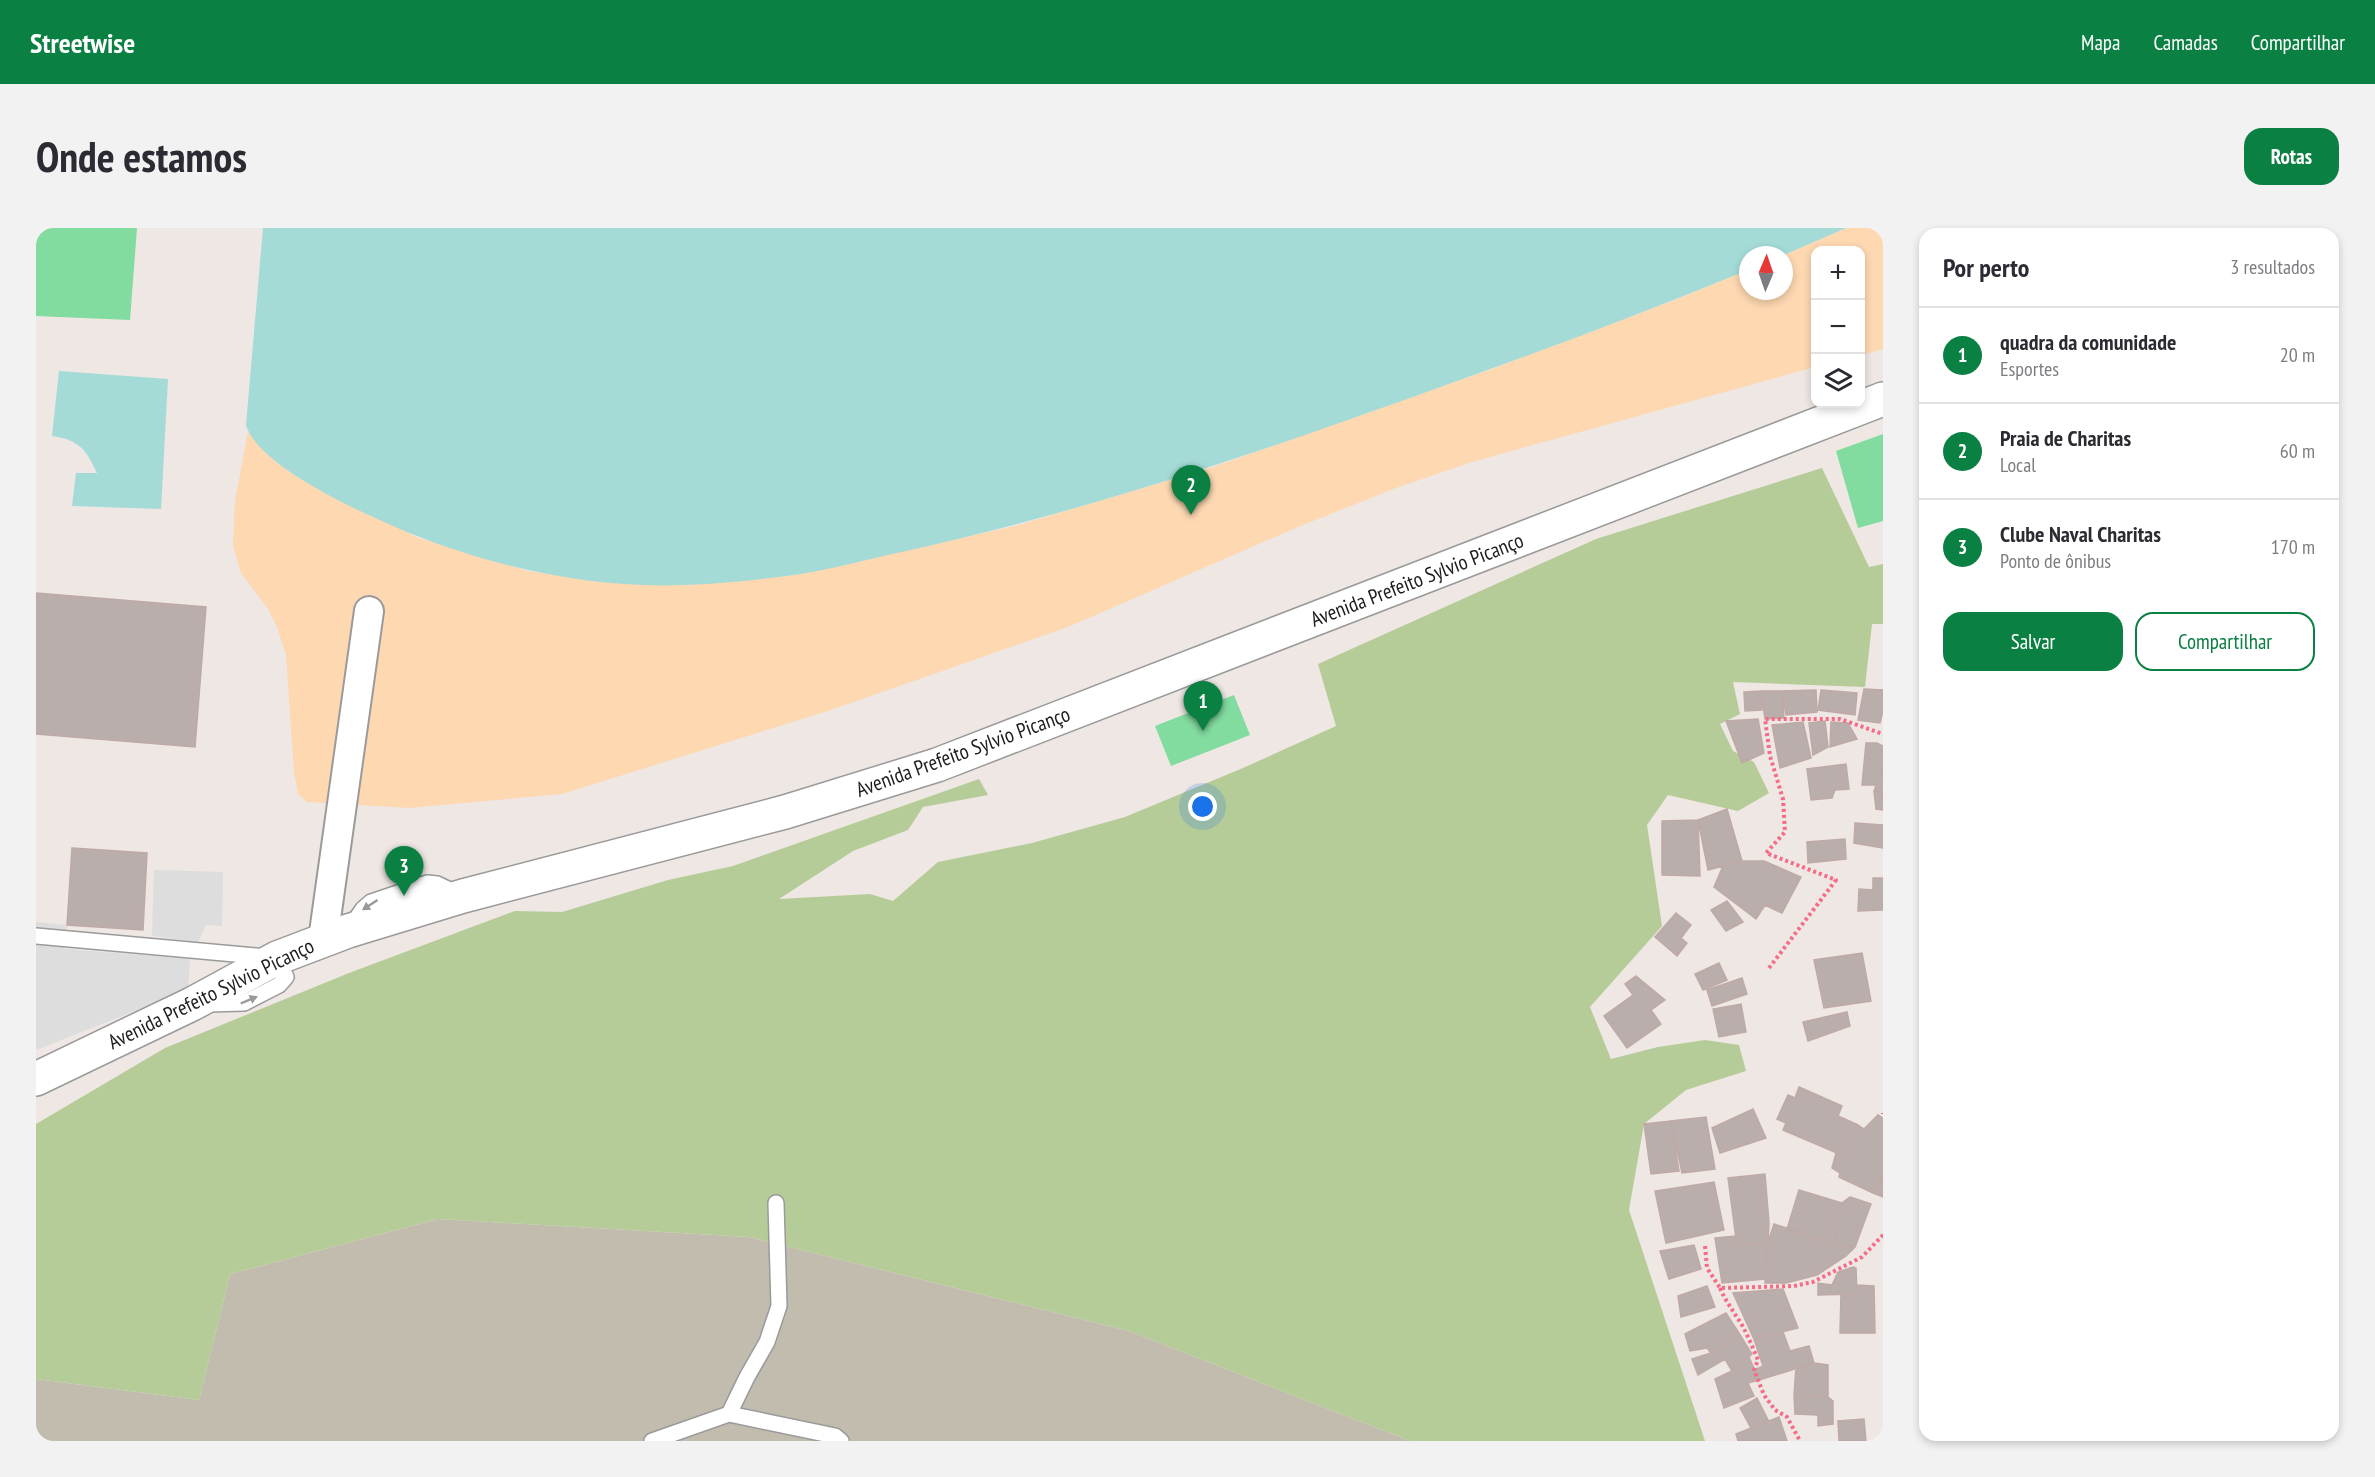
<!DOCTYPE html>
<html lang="pt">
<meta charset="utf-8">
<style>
:root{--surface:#fff;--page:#f2f2f3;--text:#2b2b33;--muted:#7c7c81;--line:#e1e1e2;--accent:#0b8043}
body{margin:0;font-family:"PT Sans Narrow",sans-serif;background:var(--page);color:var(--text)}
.controls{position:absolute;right:18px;top:18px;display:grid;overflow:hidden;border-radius:12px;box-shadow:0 3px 9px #0003}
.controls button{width:54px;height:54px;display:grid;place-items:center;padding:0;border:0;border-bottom:2px solid var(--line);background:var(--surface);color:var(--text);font:30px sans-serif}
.compass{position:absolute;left:1703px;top:18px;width:54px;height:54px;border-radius:50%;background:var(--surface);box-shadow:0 3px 9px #0003;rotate:2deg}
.you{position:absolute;left:1167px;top:579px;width:21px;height:21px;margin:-15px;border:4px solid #fff;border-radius:50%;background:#1a73e8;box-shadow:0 0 0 9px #1a73e833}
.badge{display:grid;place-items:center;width:39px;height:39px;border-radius:50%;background:var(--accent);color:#fff;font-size:20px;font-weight:700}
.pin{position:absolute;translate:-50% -50px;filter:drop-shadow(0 2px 3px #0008)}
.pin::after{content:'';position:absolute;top:32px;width:21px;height:18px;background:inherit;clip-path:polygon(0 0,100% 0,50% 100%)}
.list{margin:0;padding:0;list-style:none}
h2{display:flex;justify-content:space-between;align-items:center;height:78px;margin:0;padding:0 24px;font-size:26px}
h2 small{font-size:20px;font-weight:400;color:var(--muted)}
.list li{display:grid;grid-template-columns:39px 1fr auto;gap:18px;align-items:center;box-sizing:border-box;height:96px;padding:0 24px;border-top:2px solid var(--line)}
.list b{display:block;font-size:22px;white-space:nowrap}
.list p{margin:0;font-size:20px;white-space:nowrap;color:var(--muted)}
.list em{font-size:20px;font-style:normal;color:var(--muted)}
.actions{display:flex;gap:12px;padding:18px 24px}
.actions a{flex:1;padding:14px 0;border:2px solid var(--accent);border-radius:18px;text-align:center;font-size:21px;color:var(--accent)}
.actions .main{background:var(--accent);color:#fff}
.icon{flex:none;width:33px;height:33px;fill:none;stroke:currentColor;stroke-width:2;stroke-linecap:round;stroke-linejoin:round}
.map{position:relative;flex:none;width:1847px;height:1213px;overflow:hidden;border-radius:18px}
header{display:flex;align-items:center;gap:36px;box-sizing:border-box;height:84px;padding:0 30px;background:var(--accent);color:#fff}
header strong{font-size:28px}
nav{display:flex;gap:33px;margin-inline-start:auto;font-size:21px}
.intro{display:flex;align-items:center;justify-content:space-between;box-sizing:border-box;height:144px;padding:0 36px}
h1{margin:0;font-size:42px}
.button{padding:15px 27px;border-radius:18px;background:var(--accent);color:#fff;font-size:21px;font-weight:700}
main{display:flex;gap:36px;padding:0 36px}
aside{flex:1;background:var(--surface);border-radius:18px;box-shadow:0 3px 9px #0003}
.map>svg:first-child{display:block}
</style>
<header>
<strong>Streetwise</strong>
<nav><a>Mapa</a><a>Camadas</a><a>Compartilhar</a></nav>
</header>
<div class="intro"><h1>Onde estamos</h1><a class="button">Rotas</a></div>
<main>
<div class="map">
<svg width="1847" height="1213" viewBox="0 0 1847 1213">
<rect width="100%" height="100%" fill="#eee7e3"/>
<path fill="#c2bcae" d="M402 991 713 1009 1093 1103 1374 1213H0V1151L163 1172 194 1046Z"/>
<path fill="#b6cc98" d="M1786 240 1833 339 1847 336V396H1836L1829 459 1697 454 1704 486 1684 496 1697 523 1718 534 1733 565 1702 583 1632 567 1611 597 1626 698 1554 779 1575 831 1622 819 1669 812 1703 817 1710 843 1650 862 1608 896 1593 982 1669 1213H1374L1093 1103 713 1009 402 991 194 1046 163 1172 0 1151V896L129 820 313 745 479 683 526 684 632 652 697 638 943 551 952 567 887 579 872 602 817 623 743 671 834 666 857 673 902 634 996 615 1089 589 1207 540 1300 498 1282 436 1560 311Z"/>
<path fill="#fdd8b1" d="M1810 0H1847V121L1825 127 1824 22H1780L1779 139 1436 234 1360 260 1262 299 1032 399 792 483 526 566 374 580 271 574 262 566 258 544 250 427 241 399 232 381 205 345 197 317 199 273 212 204 241 235 380 309 492 343 579 355 645 357 754 348 979 298 1171 241 1453 142 1636 73 1712 42V63H1748V27Z"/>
<path fill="#82db9f" d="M0 0H101L94 92 0 88Z
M1847 206V293L1822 300 1800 223Z
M1198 467 1214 507 1135 538 1119 498Z"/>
<path fill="#ddd" d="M118 642 187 644 186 698 170 697 162 714 116 708Z
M0 694 31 697 29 721 154 731 152 762 0 822Z"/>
<path fill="#a4dbd7" d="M227 0H1810L1748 27H1712V42C1566 102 1418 155 1269 207 1135 253 1000 295 861 325 825 333 788 343 751 348 717 352 682 356 647 357 543 361 430 333 337 289 302 273 221 234 210 197Z
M23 143 132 151 125 281 36 278 40 245H61C50 221 43 212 16 208Z"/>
<path fill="#baaeac" stroke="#bfa9a5" stroke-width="1.5" d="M0 365 170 379 159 519 0 506Z
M1828 461 1847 462V483L1844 495 1822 492Z
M1780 462 1781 484 1750 487 1746 463Z
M1785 462 1821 465 1819 487 1782 482Z
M1725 463H1746L1748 490 1729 491Z
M1725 463 1726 482 1709 483 1708 464Z
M1722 491 1728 525 1706 535 1690 493Z
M1789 493 1792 519 1777 527 1773 495Z
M1767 494 1775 530 1744 540 1736 497Z
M1795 494 1812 495 1821 511 1794 519Z
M1830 515H1841L1847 518 1846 563H1838L1840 557H1826Z
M1810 536 1813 561 1799 562 1796 570 1775 572 1771 541Z
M1846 557 1847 582 1840 581 1838 563H1846Z
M1691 581 1706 633 1672 642 1662 592Z
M1662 592 1664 648 1626 647V593Z
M1819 595 1847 597V620L1818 615Z
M1809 611 1810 631 1772 635 1771 614Z
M36 620 111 625 107 702 31 697Z
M1706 633H1728L1765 649 1746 685 1729 677 1720 691 1678 659 1687 638Z
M1837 650H1847V682L1822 683 1823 661 1837 662Z
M1691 673 1707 694 1690 703 1675 682Z
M1640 685 1655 697 1645 710 1651 715 1641 728 1619 709Z
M1826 725 1835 773 1788 780 1778 732Z
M1683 735 1691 752 1667 762 1659 746Z
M1600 748 1629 772 1615 782 1625 796 1591 820 1568 788 1597 767 1589 756Z
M1706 750 1711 766 1676 778 1671 762Z
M1705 776 1710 804 1683 809 1677 781Z
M1811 784 1814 798 1772 813 1767 794Z
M1763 859 1806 878 1802 888 1822 897 1808 928 1747 902 1750 895 1741 891 1752 867 1759 870Z
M1717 881 1730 910 1684 925 1676 900Z
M1842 887 1847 890V945L1837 965 1803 949 1804 945 1796 940 1800 925 1808 928 1822 897 1828 901Z
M1670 889 1679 941 1646 945 1635 893Z
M1635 893 1643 943 1615 946 1608 896Z
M1847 945V969L1837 965Z
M1729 946 1733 995 1732 1014 1701 1018 1692 950Z
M1678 954 1688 1002 1630 1015 1619 963Z
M1763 962 1806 975 1798 1016 1751 1001Z
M1814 969 1835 976 1819 1019 1798 1016 1806 975Z
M1738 996 1798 1016 1819 1019 1810 1028 1781 1047 1750 1055H1729L1732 1014Z
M1700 1008 1701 1018 1732 1014 1729 1051 1686 1055 1679 1010Z
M1658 1017 1665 1041 1633 1051 1624 1023Z
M1817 1039 1820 1040 1821 1066 1782 1067V1055L1796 1057 1802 1044Z
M1821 1057 1838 1058 1839 1105H1804L1805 1066H1821Z
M1671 1058 1679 1079 1645 1089 1642 1068Z
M1747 1061 1762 1100 1718 1111 1697 1065Z
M1690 1085 1701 1102 1690 1109 1694 1114 1675 1125 1671 1120 1654 1123 1649 1106Z
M1701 1102 1716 1126 1696 1143 1689 1131 1662 1147 1656 1131 1675 1125 1694 1114 1690 1109Z
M1747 1104 1754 1123 1773 1118 1778 1135 1723 1152 1718 1142 1727 1138 1718 1111Z
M1713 1129 1723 1152 1712 1155 1718 1168 1688 1180 1679 1151 1696 1143Z
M1778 1135 1792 1137V1169L1758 1167 1760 1139Z
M1758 1167 1792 1169 1797 1173V1196L1782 1198V1187L1759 1186Z
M1721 1170 1732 1192 1715 1200 1704 1180Z
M1743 1189 1751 1213H1702L1700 1206Z
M1828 1191 1830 1213H1803L1802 1193Z"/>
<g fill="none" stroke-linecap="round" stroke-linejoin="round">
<g stroke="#9a9a9a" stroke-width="18">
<path id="service" d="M315 698 327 681 335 674 391 655 401 656 422 666
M0 708 241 730 250 749 243 757 208 775 171 776
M740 975 743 1078 731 1114 711 1149 693 1186 799 1208 805 1213
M616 1213 693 1186"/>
</g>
<g stroke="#9a9a9a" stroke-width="32">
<path id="minor" d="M287 712 333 383"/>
</g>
<g stroke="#9a9a9a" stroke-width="36">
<path id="tertiary" d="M0 851 156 776 241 730 312 703 427 668 749 584 901 537 1847 171"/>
</g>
<path stroke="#f66b85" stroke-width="4" stroke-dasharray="3 3" stroke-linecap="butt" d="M1733 740 1800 652 1730 625 1749 604 1747 571 1734 528 1729 491H1804L1847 506
M1847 885V886
M1669 1018 1671 1040 1684 1060 1758 1058 1777 1054 1826 1029 1847 1007
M1684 1060C1690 1074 1698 1084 1706 1097 1712 1108 1717 1120 1722 1132L1718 1142 1728 1167 1739 1182 1751 1189 1764 1213"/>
<use href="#service" stroke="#fff" stroke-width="15"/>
<use href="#minor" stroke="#fff" stroke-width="28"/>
<use href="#tertiary" stroke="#fff" stroke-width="33"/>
</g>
<defs><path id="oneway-solid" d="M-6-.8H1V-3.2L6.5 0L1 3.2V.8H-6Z" transform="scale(1.5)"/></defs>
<g fill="#999">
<use href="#oneway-solid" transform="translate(334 677) rotate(147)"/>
<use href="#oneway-solid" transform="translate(213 772) rotate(-23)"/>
</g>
<g text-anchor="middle" stroke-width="5" stroke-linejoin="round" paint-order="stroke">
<g font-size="21" fill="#1d1d1d" stroke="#fff">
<text transform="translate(1381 352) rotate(-21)" y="7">Avenida Prefeito Sylvio Picanço</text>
<text transform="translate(927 524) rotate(-20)" y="7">Avenida Prefeito Sylvio Picanço</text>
<text transform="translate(175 766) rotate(-26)" y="7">Avenida Prefeito Sylvio Picanço</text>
</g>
</g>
</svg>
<div class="controls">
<button>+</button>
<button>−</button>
<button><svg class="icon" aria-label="layers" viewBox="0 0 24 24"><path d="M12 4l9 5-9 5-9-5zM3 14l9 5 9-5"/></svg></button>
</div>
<svg class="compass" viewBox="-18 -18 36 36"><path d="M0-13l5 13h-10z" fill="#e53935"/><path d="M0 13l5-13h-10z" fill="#7c7c81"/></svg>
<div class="you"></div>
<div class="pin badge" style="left:1167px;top:503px">1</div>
<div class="pin badge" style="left:1155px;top:287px">2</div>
<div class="pin badge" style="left:368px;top:668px">3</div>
</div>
<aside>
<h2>Por perto<small>3 resultados</small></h2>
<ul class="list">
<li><span class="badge">1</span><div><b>quadra da comunidade</b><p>Esportes</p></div><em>20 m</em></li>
<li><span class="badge">2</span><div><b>Praia de Charitas</b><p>Local</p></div><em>60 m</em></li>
<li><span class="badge">3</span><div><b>Clube Naval Charitas</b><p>Ponto de ônibus</p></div><em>170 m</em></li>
</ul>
<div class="actions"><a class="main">Salvar</a><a>Compartilhar</a></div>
</aside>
</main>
